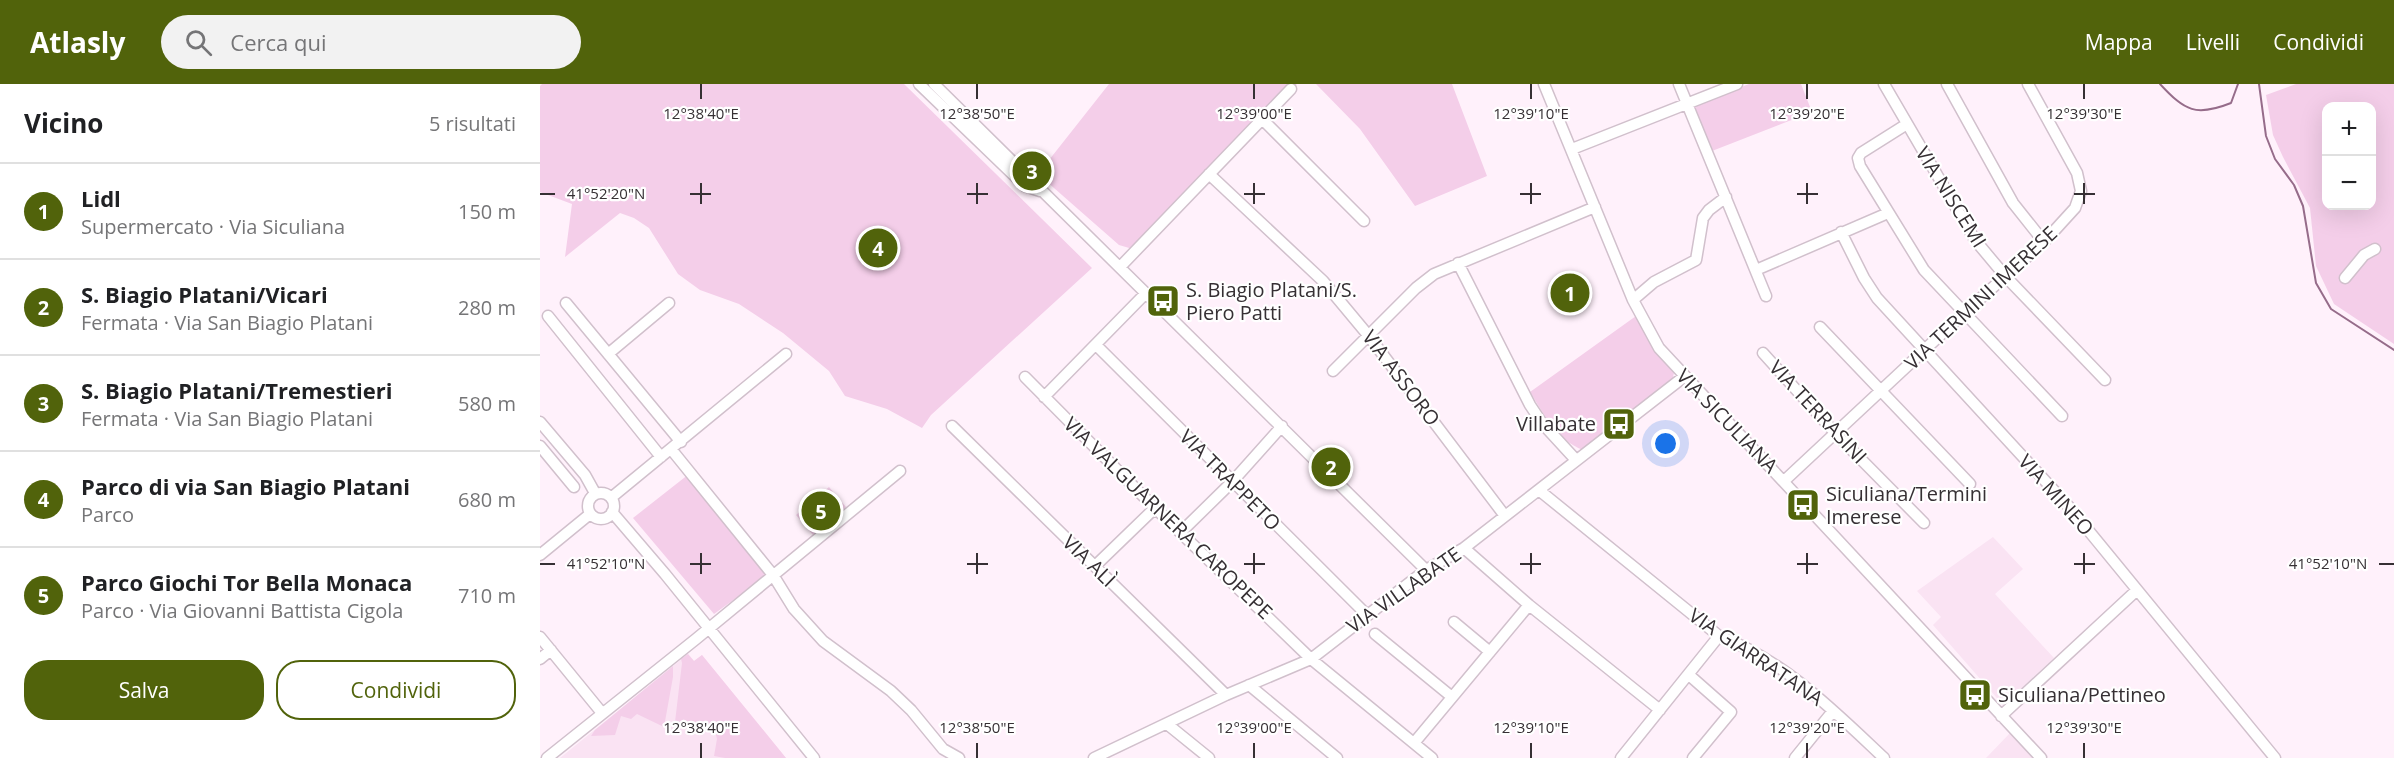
<!DOCTYPE html>
<html lang="it">
<meta charset="utf-8">
<style>
:root{--surface:#fff;--page:#f2f2f2;--text:#202124;--muted:#757577;--line:#e0e0e0;--accent:#51630b}
body{margin:0;font-family:"Open Sans",sans-serif;background:var(--page);color:var(--text)}
.controls{position:absolute;right:18px;top:18px;display:grid;overflow:hidden;border-radius:12px;box-shadow:0 6px 24px #0002}
.controls button{width:54px;height:54px;display:grid;place-items:center;padding:0;border:0;border-bottom:2px solid var(--line);background:var(--surface);color:var(--text);font:30px sans-serif}
.you{position:absolute;left:1126px;top:360px;width:21px;height:21px;margin:-15px;border:4px solid #fff;border-radius:50%;background:#1a73e8;box-shadow:0 0 0 9px #1a73e833}
.badge{display:grid;place-items:center;width:39px;height:39px;border-radius:50%;background:var(--accent);color:#fff;font-size:20px;font-weight:700}
.pin{position:absolute;translate:-50% -50%;border:3px solid #fff;box-shadow:0 2px 6px #0006}
.list{margin:0;padding:0;list-style:none}
h2{display:flex;justify-content:space-between;align-items:center;height:78px;margin:0;padding:0 24px;font-size:26px}
h2 small{font-size:20px;font-weight:400;color:var(--muted)}
.list li{display:grid;grid-template-columns:39px 1fr auto;gap:18px;align-items:center;box-sizing:border-box;height:96px;padding:0 24px;border-top:2px solid var(--line)}
.list b{display:block;font-size:22px;white-space:nowrap}
.list p{margin:0;font-size:20px;white-space:nowrap;color:var(--muted)}
.list em{font-size:20px;font-style:normal;color:var(--muted)}
.actions{display:flex;gap:12px;padding:18px 24px}
.actions a{flex:1;padding:14px 0;border:2px solid var(--accent);border-radius:24px;text-align:center;font-size:21px;color:var(--accent)}
.actions .main{background:var(--accent);color:#fff}
.icon{flex:none;width:33px;height:33px;fill:none;stroke:currentColor;stroke-width:2;stroke-linecap:round;stroke-linejoin:round}
.map{position:relative;flex:none;width:1854px;height:674px;overflow:hidden}
header{display:flex;align-items:center;gap:36px;box-sizing:border-box;height:84px;padding:0 30px;background:var(--accent);color:#fff}
header strong{font-size:28px}
nav{display:flex;gap:33px;margin-inline-start:auto;font-size:21px}
.search{width:420px;height:54px;background:var(--page);display:flex;align-items:center;gap:15px;box-sizing:border-box;padding:0 21px;border-radius:33px;color:var(--muted);font-size:22px}
main{display:flex}
aside{flex:1;background:var(--surface)}
.map>svg:first-child{display:block}
</style>
<header>
<strong>Atlasly</strong>
<div class="search"><svg class="icon" aria-label="search" viewBox="0 0 24 24"><circle cx="10" cy="10" r="6"/><path d="M15 15l6 6"/></svg>Cerca qui</div>
<nav><a>Mappa</a><a>Livelli</a><a>Condividi</a></nav>
</header>
<main>
<aside>
<h2>Vicino<small>5 risultati</small></h2>
<ul class="list">
<li><span class="badge">1</span><div><b>Lidl</b><p>Supermercato · Via Siculiana</p></div><em>150 m</em></li>
<li><span class="badge">2</span><div><b>S. Biagio Platani/Vicari</b><p>Fermata · Via San Biagio Platani</p></div><em>280 m</em></li>
<li><span class="badge">3</span><div><b>S. Biagio Platani/Tremestieri</b><p>Fermata · Via San Biagio Platani</p></div><em>580 m</em></li>
<li><span class="badge">4</span><div><b>Parco di via San Biagio Platani</b><p>Parco</p></div><em>680 m</em></li>
<li><span class="badge">5</span><div><b>Parco Giochi Tor Bella Monaca</b><p>Parco · Via Giovanni Battista Cigola</p></div><em>710 m</em></li>
</ul>
<div class="actions"><a class="main">Salva</a><a>Condividi</a></div>
</aside>
<div class="map">
<svg width="1854" height="674" viewBox="0 0 1854 674">
<rect width="100%" height="100%" fill="#fff1fb"/>
<path fill="#fae3f3" d="M1453 453 1483 485 1455 510 1514 574 1463 621 1393 541 1401 533 1377 507Z
M148 570 154 577 162 571 246 674H20Z
M1471 648 1494 674H1446Z"/>
<path fill="#f4cee9" fill-rule="evenodd" d="M2 0H364L552 184 391 331 382 344 347 325 305 312 289 287 243 249 199 220 160 206 138 190 109 144 94 134 80 129 25 173 32 120 0 108V2Z
M569 0H757L596 166 579 161 498 90Z
M776 0H912L947 92 875 122 820 45Z
M1209 0H1261L1272 28 1172 67 1153 22Z
M1756 0H1854V260L1794 220 1776 182 1770 124 1743 73 1733 51 1726 11ZM1786 22H1832V122H1786Z
M1096 232 1134 289 1131 301 1043 366C1017 356 1005 332 990 308Z
M149 390 229 490 174 530 93 434Z
M289 403 306 423 273 451 256 431Z
M148 570 154 577 162 571 246 674H185L174 672 177 655 175 647 157 638 144 641 135 638 142 579 141 575Z
M133 582V593L124 643 97 630 91 635 81 632 75 651 51 652 55 646Z"/>
<g fill="none" stroke-linecap="round" stroke-linejoin="round">
<path stroke="#966c8a" stroke-width="2" d="M1620 0C1645 27 1656 33 1691 19L1698 0
M1719 0 1726 52 1735 75 1754 101 1763 122 1776 199 1791 225 1854 266"/>
<g stroke="#d1c0cc" stroke-width="13">
<path id="minor" d="M379 0 485 102 500 107
M394 0 886 486
M1004 0 1093 216 1119 264 1501 674
M1139 0 1226 212
M1344 0 1435 156 1466 193 1565 296
M1407 0 1473 119 1504 158
M723 36 824 137
M1367 40 1321 69 1318 74 1320 82 1384 186 1522 332
M1032 65 1197 0
M669 90 783 197 828 251 965 432
M1301 148 1324 194 1337 214 1530 424 1735 674
M918 179 990 321 1002 339 1036 376
M580 183 751 5
M1216 186 1348 129
M1805 194 1824 171 1835 165
M1093 216 1114 198 1156 176 1163 134 1169 126 1186 113
M26 219 141 358
M8 232 121 373
M1280 243 1430 400
M556 261 826 530
M1223 269 1296 350 1384 439
M68 270 129 219
M793 287 876 204 894 190 1055 123
M485 293 615 424 771 575 892 674
M504 313 606 209
M0 338 45 391 55 409
M412 342 686 611
M0 362 34 403
M131 365 233 491 254 525 283 557 351 607 371 626 403 665 419 674
M1244 397 1424 229 1504 158 1535 124 1541 107 1537 89 1488 0
M1000 407 1179 552C1244 576 1295 628 1344 674
M48 422a13 13 0 1 1 26 0a13 13 0 1 1-26 0Z
M72 413 246 270
M72 428 125 490 274 674
M641 448 692 398 742 342
M924 464 989 521 1120 626
M0 471 50 430
M555 482 615 424
M914 538 950 568
M835 550 912 613
M0 553 62 629
M0 575 11 566
M1149 591 1191 628 1153 674
M709 601 797 674
M1461 632 1597 506
M627 640 669 674
M874 659 989 521
M7 674 156 555 360 387
M554 674 686 611 771 575 886 486 924 464 1145 292
M1081 674 1179 552
M1255 674 1293 627"/>
</g>
<use href="#minor" stroke="#fff" stroke-width="10"/>
</g>
<path fill="none" stroke="#363034" stroke-width="2" d="M161 0V15M437 0V15M714 0V15M991 0V15M1267 0V15M1544 0V15M161 99V120M437 99V120M714 99V120M991 99V120M1267 99V120M1544 99V120M0 110H15M150 110H171M427 110H448M704 110H725M980 110H1001M1257 110H1278M1534 110H1555M161 469V490M437 469V490M714 469V490M991 469V490M1267 469V490M1544 469V490M0 480H15M150 480H171M427 480H448M704 480H725M980 480H1001M1257 480H1278M1534 480H1555M1839 480H1854M161 659V674M437 659V674M714 659V674M991 659V674M1267 659V674M1544 659V674"/>
<defs>
<g id="bus-square" transform="scale(1.725)"><rect x="-9" y="-9" width="18" height="18" rx="4" fill="#51630b" stroke="#fff"/><path d="M-5-6H5V4H4V6H2V4H-2V6H-4V4H-5ZM-3.5-4V0h7V-4ZM-3.5 1.2v1.5H-2V1.2ZM2 1.2v1.5H3.5V1.2Z" fill="#fff"/></g>
</defs>
<g fill-rule="evenodd">
<use href="#bus-square" x="623" y="217"/>
<use href="#bus-square" x="1079" y="340"/>
<use href="#bus-square" x="1263" y="421"/>
<use href="#bus-square" x="1435" y="611"/>
</g>
<g text-anchor="middle" stroke-width="4.5" stroke-linejoin="round" paint-order="stroke">
<g font-size="20" fill="#363034" stroke="#fff">
<text transform="translate(1411 113) rotate(58)" y="7">VIA NISCEMI</text>
<text transform="translate(1441 214) rotate(-43)" y="7">VIA TERMINI IMERESE</text>
<text transform="translate(861 294) rotate(53)" y="7">VIA ASSORO</text>
<text transform="translate(1278 328) rotate(47)" y="7">VIA TERRASINI</text>
<text transform="translate(1187 337) rotate(46)" y="7">VIA SICULIANA</text>
<text transform="translate(690 396) rotate(45)" y="7">VIA TRAPPETO</text>
<text transform="translate(1516 411) rotate(48)" y="7">VIA MINEO</text>
<text transform="translate(628 434) rotate(44)" y="7">VIA VALGUARNERA CAROPEPE</text>
<text transform="translate(549 477) rotate(44)" y="7">VIA ALÌ</text>
<text transform="translate(864 506) rotate(-35)" y="7">VIA VILLABATE</text>
<text transform="translate(1216 573) rotate(34)" y="7">VIA GIARRATANA</text>
</g>
<g font-size="20" fill="#363034" stroke="#fff" text-anchor="start">
<text x="646" y="213">S. Biagio Platani/S.<tspan x="646" dy="23">Piero Patti</tspan></text>
<text x="1056" y="347" text-anchor="end">Villabate</text>
<text x="1286" y="417">Siculiana/Termini<tspan x="1286" dy="23">Imerese</tspan></text>
<text x="1458" y="618">Siculiana/Pettineo</text>
</g>
</g>
<g font-size="15" text-anchor="middle" fill="#363034" stroke="#fff" stroke-width="4.5" stroke-linejoin="round" paint-order="stroke">
<text x="161" y="35">12°38'40"E</text>
<text x="437" y="35">12°38'50"E</text>
<text x="714" y="35">12°39'00"E</text>
<text x="991" y="35">12°39'10"E</text>
<text x="1267" y="35">12°39'20"E</text>
<text x="1544" y="35">12°39'30"E</text>
<text x="66" y="115">41°52'20"N</text>
<text x="66" y="485">41°52'10"N</text>
<text x="1788" y="485">41°52'10"N</text>
<text x="161" y="649">12°38'40"E</text>
<text x="437" y="649">12°38'50"E</text>
<text x="714" y="649">12°39'00"E</text>
<text x="991" y="649">12°39'10"E</text>
<text x="1267" y="649">12°39'20"E</text>
<text x="1544" y="649">12°39'30"E</text>
</g>
</svg>
<div class="controls">
<button>+</button>
<button>−</button>
</div>
<div class="you"></div>
<div class="pin badge" style="left:1030px;top:209px">1</div>
<div class="pin badge" style="left:791px;top:383px">2</div>
<div class="pin badge" style="left:492px;top:87px">3</div>
<div class="pin badge" style="left:338px;top:164px">4</div>
<div class="pin badge" style="left:281px;top:427px">5</div>
</div>
</main>
